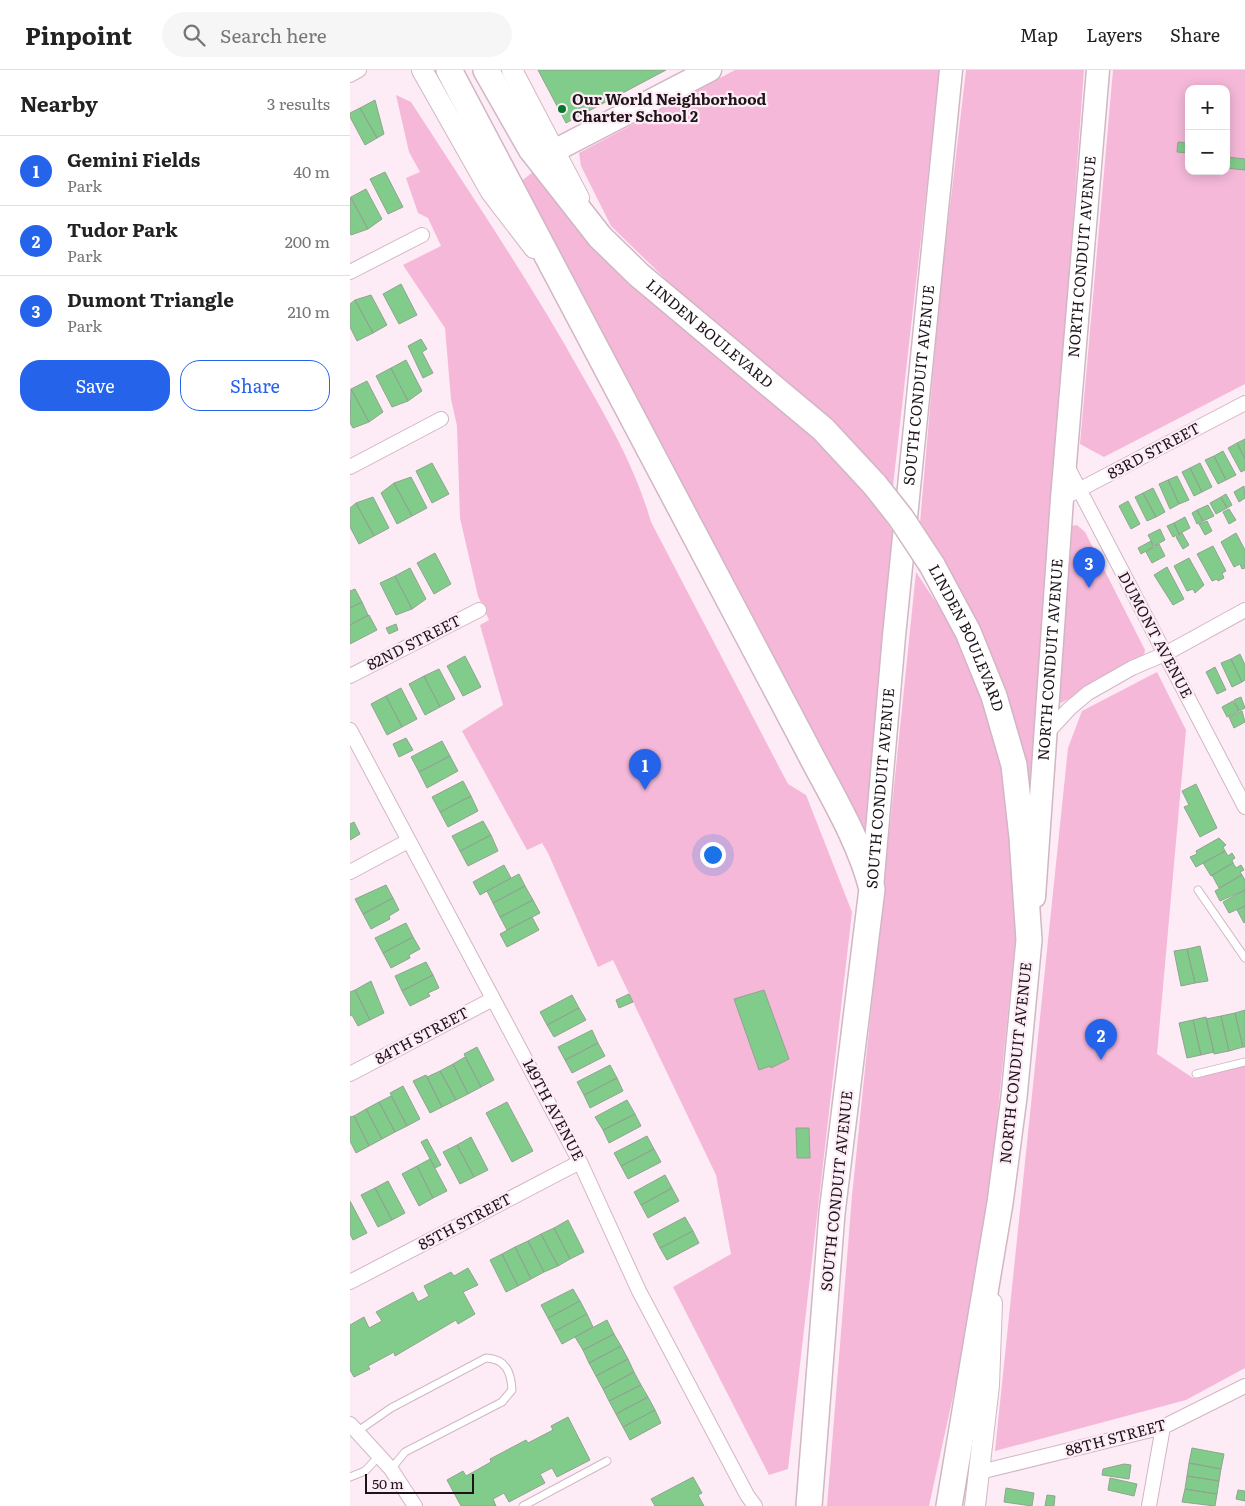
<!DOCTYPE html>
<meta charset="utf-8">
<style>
:root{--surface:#fff;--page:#f6f6f6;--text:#222;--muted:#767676;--line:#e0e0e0;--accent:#2563eb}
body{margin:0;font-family:Literata,serif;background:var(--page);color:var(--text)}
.controls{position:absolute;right:15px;top:15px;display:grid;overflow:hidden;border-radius:10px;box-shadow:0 2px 12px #0003}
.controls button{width:45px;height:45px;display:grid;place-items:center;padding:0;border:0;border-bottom:1px solid var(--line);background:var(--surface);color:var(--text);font:25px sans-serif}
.scale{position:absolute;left:15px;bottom:12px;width:109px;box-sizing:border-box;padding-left:5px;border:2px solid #1d1419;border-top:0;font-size:14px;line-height:18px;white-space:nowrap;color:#1d1419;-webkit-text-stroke:4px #fdecf5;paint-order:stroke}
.you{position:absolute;left:362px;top:784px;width:18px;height:18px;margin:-12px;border:4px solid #fff;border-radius:50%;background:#1a73e8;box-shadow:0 0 0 8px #1a73e833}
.badge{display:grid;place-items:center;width:32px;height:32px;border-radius:50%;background:var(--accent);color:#fff;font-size:16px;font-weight:700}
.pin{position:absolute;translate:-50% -41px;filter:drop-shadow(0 1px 2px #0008)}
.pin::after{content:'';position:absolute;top:26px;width:18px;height:15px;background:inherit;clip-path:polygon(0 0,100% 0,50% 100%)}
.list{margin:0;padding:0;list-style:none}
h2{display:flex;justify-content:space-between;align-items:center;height:65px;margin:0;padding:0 20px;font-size:21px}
h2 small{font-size:16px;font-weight:400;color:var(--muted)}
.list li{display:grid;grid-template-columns:32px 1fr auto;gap:15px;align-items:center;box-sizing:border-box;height:70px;padding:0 20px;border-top:1px solid var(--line)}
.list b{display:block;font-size:19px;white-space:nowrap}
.list p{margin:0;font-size:16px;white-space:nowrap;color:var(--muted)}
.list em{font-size:16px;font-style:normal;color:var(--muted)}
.actions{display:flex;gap:10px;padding:15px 20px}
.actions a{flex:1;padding:11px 0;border:1px solid var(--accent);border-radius:20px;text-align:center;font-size:18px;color:var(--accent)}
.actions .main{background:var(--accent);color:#fff}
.icon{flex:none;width:28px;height:28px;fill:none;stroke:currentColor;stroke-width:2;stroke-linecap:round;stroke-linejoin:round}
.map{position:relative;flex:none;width:895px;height:1436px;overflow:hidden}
header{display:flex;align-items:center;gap:30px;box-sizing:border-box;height:70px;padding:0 25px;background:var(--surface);border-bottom:1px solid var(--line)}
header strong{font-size:24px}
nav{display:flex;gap:28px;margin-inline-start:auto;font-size:18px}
.search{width:350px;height:45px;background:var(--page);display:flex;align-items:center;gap:12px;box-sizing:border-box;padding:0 18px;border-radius:28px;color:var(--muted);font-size:19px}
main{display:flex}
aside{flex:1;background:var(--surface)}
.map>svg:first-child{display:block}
</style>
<header>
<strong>Pinpoint</strong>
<div class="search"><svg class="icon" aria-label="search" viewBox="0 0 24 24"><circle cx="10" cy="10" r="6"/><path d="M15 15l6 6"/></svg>Search here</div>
<nav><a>Map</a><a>Layers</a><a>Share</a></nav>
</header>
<main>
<aside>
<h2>Nearby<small>3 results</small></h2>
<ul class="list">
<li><span class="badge">1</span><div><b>Gemini Fields</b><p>Park</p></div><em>40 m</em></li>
<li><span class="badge">2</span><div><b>Tudor Park</b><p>Park</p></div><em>200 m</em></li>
<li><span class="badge">3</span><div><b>Dumont Triangle</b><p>Park</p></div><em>210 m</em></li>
</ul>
<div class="actions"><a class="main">Save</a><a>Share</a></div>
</aside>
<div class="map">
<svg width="895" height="1436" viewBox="0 0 895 1436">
<rect width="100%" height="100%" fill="#fdecf5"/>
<path fill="#f5b8d9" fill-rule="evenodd" d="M385 0H590L543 416 483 356 367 259 261 156 231 96 229 83Z
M616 0H734L681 721 674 719 591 487 570 453 590 222Z
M763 0H895V314L754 387 730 374ZM839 19H876V101H839Z
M46 25 61 32C119 122 180 211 232 305 259 352 286 399 301 452L438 714 456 725 502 842 438 1399 419 1405 323 1217 381 1184 366 1105 263 890 248 897 198 783 192 773 177 780 112 661 153 635 130 555 139 550 128 526 110 448 107 356 101 329 95 258 53 195 91 176 78 148 68 143 56 108 70 102 59 82Z
M183 102 243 174 467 371 512 416 544 463 515 762 170 112Z
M727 455 735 462 795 580 794 585 787 592 711 633 709 631 721 456Z
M566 502 610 569 634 631 653 698 664 763 666 863 633 1189 579 1436H477L502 1126Z
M807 602 836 660 807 984 843 1008 895 996V1298L836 1330 645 1381 718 678 732 641Z"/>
<path fill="#82cc8b" stroke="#8fa490" d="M188 0H316L216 53Z
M25 30 34 64 27 68 10 38Z
M10 38 27 68 15 75 0 47V43Z
M828 72 839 73V83L827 82Z
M876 87 895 89V100L876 98Z
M35 102 53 137 38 144 20 109Z
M16 119 32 149 18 159 1 127Z
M0 127 18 159 1 165 0 163Z
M51 214 67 245 49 254 33 224Z
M21 225 37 255 23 263 5 230Z
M5 230 23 263 7 271 0 257V234Z
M71 269 77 279 72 282 83 303 73 308 58 276Z
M56 290 72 321 58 331 41 298Z
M41 298 58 331 42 337 26 306Z
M17 311 33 342 19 352 1 319Z
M1 319 19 352 3 358 0 353Z
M895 369V389L887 373Z
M887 373 895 389V400L891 402 878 378Z
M873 381 886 405 876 410 864 386Z
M864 386 876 410 868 414 855 390Z
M82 393 99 424 82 433 66 401Z
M850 393 862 417 852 422 840 398Z
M840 398 852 422 844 426 832 402Z
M827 406 839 430 829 434 818 410Z
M61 407 77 438 62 446 44 413Z
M818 410 829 434 820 439 809 414Z
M44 413 62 446 47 454 31 423Z
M894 416 895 428 889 432 884 422Z
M803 418 815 442 806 447 793 423Z
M793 423 806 447 797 451 785 427Z
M876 424 882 435 877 438 871 427Z
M23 427 39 458 24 466 6 433Z
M871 427 877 438 866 444 860 433Z
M778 431 790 454 781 459 769 436Z
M6 433 24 466 9 474 0 457V438Z
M858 435 864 446 853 451 847 440Z
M879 439 886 450 879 454 873 442Z
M847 440 853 451 847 454 842 443Z
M835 447 840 458 829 464 824 453Z
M857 451 862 461 855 465 849 454Z
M824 453 829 464 823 467 817 456Z
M810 459 815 470 804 476 798 465Z
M832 463 839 475 833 479 826 467Z
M886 463 895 480V498L892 499 890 494 884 497 871 472Z
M801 471 803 477 791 484 788 478Z
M809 474 815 486 802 493 796 482Z
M863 476 876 501 872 503 874 508 868 511 867 509 862 511 847 484Z
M85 483 101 514 84 524 67 493Z
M839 488 854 515 845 523 843 519 837 521 824 496Z
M817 497 834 529 823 535 804 505Z
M60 498 76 529 62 539 45 506Z
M45 506 62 539 46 545 30 513Z
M5 519 12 532 0 538V521Z
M12 532 18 545 0 555V538Z
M19 545 27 560 0 574V555Z
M46 554 48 560 39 564 36 558Z
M890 584 895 595V610L892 612 881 589Z
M115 586 131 617 113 626 97 596Z
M881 589 892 612 882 617 871 593Z
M865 597 876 620 867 624 856 602Z
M89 599 105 629 90 637 74 606Z
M74 606 90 637 75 645 59 614Z
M51 618 67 649 52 657 36 626Z
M36 626 52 657 37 665 21 634Z
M891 627 895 638 889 641 884 630Z
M883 631 889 641 877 647 872 637Z
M892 641 895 652 884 658 879 647Z
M56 668 63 680 49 687 43 674Z
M92 671 100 686 69 702 61 687Z
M100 686 108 701 77 718 69 702Z
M113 711 121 726 90 742 82 727Z
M846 714 867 758 850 767 834 737 839 735 832 721Z
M121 726 128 741 98 757 90 742Z
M133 751 141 765 110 781 102 766Z
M4 752 10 764 0 770V754Z
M141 765 148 781 118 796 110 781Z
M869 768 876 775 873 777 875 781 846 797 840 787 847 784 846 781Z
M875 781 878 786 882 783 885 788 882 790 883 793 861 806 853 793Z
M883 793 886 798 891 795 894 800 890 802 892 805 869 818 862 805Z
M154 795 161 808 130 825 123 812Z
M169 804 175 816 143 833 137 821Z
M892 805 895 810V820L870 831 865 821Z
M36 815 43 828 13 844 5 829Z
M175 816 183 830 150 847 143 833Z
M895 820V836L879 843 873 832Z
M43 828 49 840 39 846 40 849 21 859 13 844Z
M183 830 190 843 157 860 150 847Z
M895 836V852L894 853 887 840Z
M182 847 189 860 157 877 150 864Z
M56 853 63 867 33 883 25 868Z
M63 867 70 879 59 885 60 888 41 898 33 883Z
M850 876 858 911 845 913 837 879Z
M837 879 845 913 831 916 824 881Z
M76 892 83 905 52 921 45 906Z
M83 905 89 918 78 923 80 926 60 936 52 921Z
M21 911 34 943 20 950 5 920Z
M5 920 20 950 8 956 2 945 0 946V922Z
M414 920 439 989 421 998 420 996 409 1000 384 929Z
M279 924 283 932 269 938 266 930Z
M222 925 229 938 197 955 190 942Z
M229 938 236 950 204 967 197 955Z
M895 940V977H893L885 943Z
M885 943 893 977 879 981 871 946Z
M871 946 879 981 864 984 856 949Z
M856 947 864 982 851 985 843 950Z
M843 950 851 985 837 988 829 953Z
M242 960 248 973 215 990 208 977Z
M248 973 255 986 222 1003 215 990Z
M127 977 144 1010 131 1017 114 984Z
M115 987 131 1017 118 1024 103 994Z
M103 994 118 1024 106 1030 90 1001Z
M260 995 267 1008 234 1025 227 1012Z
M90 1001 106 1030 92 1037 77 1007Z
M76 1005 92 1037 80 1043 63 1011Z
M267 1008 273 1021 240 1038 234 1025Z
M53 1016 70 1049 57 1056 40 1023Z
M41 1026 57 1056 45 1062 29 1032Z
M277 1030 285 1044 253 1060 245 1047Z
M29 1032 45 1062 32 1069 16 1039Z
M157 1032 183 1081 162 1092 136 1043Z
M16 1039 32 1069 19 1076 4 1046Z
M285 1044 291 1056 259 1073 253 1060Z
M4 1046 19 1076 6 1083 0 1071V1047Z
M446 1058H459L460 1088H447Z
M297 1066 304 1079 271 1096 264 1083Z
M121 1067 138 1100 124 1107 107 1075Z
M77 1069 91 1095 85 1098 71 1072Z
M107 1075 124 1107 110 1114 93 1082Z
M304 1079 311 1092 278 1109 271 1096Z
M80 1089 97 1121 83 1128 67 1096Z
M67 1096 83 1128 69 1136 52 1104Z
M315 1105 322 1118 291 1135 284 1122Z
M38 1111 55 1143 42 1150 25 1118Z
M25 1118 42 1150 28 1157 11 1125Z
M322 1118 329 1131 298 1148 291 1135Z
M0 1131 17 1163 3 1170 0 1164Z
M335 1147 343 1161 310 1178 303 1164Z
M218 1150 234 1182 220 1189 204 1158Z
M204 1158 220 1189 208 1196 191 1164Z
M343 1161 349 1173 317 1190 310 1178Z
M191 1164 208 1196 194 1202 178 1171Z
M178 1171 194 1202 181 1209 165 1177Z
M165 1177 181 1209 168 1216 152 1184Z
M152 1184 168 1216 156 1222 140 1190Z
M118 1198 128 1215 113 1222 125 1244 108 1254 106 1250 45 1286 44 1282 18 1296 20 1299 4 1307 0 1300V1255L14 1247 19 1258 32 1251 26 1242 63 1222 68 1232 79 1226 74 1216 101 1202 104 1206Z
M223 1219 230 1231 198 1248 191 1235Z
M230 1231 237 1244 205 1261 198 1248Z
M237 1244 243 1257 212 1274 205 1261Z
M257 1250 264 1264 233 1280 225 1267Z
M264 1264 271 1276 239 1293 233 1280Z
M271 1276 278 1289 246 1306 239 1293Z
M278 1289 284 1302 253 1319 246 1306Z
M284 1302 291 1315 259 1331 253 1319Z
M291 1315 298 1327 266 1344 259 1331Z
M298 1327 305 1340 273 1357 266 1344Z
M305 1340 311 1353 280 1370 273 1357Z
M218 1347 240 1390 207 1407 202 1398 190 1404 195 1413 159 1432 154 1423 143 1429 146 1436H111L97 1410 113 1401 116 1406 141 1392 140 1389 176 1370 178 1373 203 1360 201 1356Z
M842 1378 874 1384 871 1399 839 1393Z
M839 1393 871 1399 869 1411 837 1406Z
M774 1394 781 1395 779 1409 752 1405 753 1399Z
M837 1406 869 1411 867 1424 835 1419Z
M343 1407 352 1423 348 1425 354 1436H305L301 1429Z
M760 1408 787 1414 784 1426 758 1420Z
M656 1418 684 1423 682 1436 654 1432Z
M835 1419 867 1424 865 1436 832 1432Z
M888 1420 895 1421V1431L886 1429Z
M697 1425 705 1426 704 1436H695Z"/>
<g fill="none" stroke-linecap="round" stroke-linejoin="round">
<g stroke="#d1b6c4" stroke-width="9">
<path id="lane" d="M848 820 895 888
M846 1004 895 992
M8 1361 41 1338 136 1288C156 1289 161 1302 162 1320L152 1332 55 1382 41 1399
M0 1407 15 1401 29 1386
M173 1436 257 1391"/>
</g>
<g stroke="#d1b6c4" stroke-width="16">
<path id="street" d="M0 5 9 0
M0 202 72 165
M717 396 895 737
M0 397 91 349
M721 424 895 333
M0 606 129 540
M0 660 230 1092 289 1221 397 1425 405 1436
M696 664 719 639 738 623 782 598 815 584 895 540
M0 802 58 771
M0 1004 143 929
M0 1212 230 1092
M0 1354 41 1399 65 1436
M630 1402 813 1357 895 1316
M799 1436 813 1357"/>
</g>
<g stroke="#d1b6c4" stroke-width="22">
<path id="secondary" d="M72 0 141 122 184 178
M162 0 229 128
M625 1436 639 1315 642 1233"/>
</g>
<g stroke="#d1b6c4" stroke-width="25">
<g id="primary">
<path d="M204 81 360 0"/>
<path id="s1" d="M522 818 544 566 601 0"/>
<path id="s2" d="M684 827 712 429 748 0"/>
</g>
</g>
<g stroke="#d1b6c4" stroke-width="28">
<g id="highway">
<path d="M99 0 455 674C479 721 509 768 522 819L482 1143 459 1436"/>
<path id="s3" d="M136 0 181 79 250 167 289 205 473 359 525 415"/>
<path id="s4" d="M582 495 618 562 644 626 664 695 672 767 679 870 664 1027 650 1133 599 1436"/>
</g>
</g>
<use href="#lane" stroke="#fff" stroke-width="7"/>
<use href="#street" stroke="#fff" stroke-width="14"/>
<use href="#secondary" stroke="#fff" stroke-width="20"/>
<use href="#primary" stroke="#fff" stroke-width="22"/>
<use href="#highway" stroke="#fff" stroke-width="25"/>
<g stroke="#d1b6c4" stroke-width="28" stroke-linecap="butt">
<path id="highway-bridge" d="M525 415 551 448 582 495"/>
</g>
<use href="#highway-bridge" stroke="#fff" stroke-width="25"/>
</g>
<circle fill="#07772c" stroke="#fdecf5" stroke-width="2" cx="212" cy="39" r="5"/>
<g text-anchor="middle" stroke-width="4.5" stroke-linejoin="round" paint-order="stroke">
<g font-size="15" font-weight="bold" fill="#1d1419" stroke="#fdecf5" text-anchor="start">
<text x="222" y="35">Our World Neighborhood<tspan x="222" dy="17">Charter School 2</tspan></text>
</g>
<g font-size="15" fill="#1d1419" stroke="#fdecf5">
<text dy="5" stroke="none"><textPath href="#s2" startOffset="642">NORTH CONDUIT AVENUE</textPath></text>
<text dy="5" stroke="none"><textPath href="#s3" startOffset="349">LINDEN BOULEVARD</textPath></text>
<text dy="5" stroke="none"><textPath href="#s1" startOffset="505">SOUTH CONDUIT AVENUE</textPath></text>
<text transform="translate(804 381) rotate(-28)" y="5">83RD STREET</text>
<text transform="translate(805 565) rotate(62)" y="5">DUMONT AVENUE</text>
<text dy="5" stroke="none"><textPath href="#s4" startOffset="81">LINDEN BOULEVARD</textPath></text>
<text transform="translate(64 573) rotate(-27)" y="5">82ND STREET</text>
<text dy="5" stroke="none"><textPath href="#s2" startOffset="238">NORTH CONDUIT AVENUE</textPath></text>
<text dy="5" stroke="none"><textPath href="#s1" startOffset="100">SOUTH CONDUIT AVENUE</textPath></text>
<text transform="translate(72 966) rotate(-28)" y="5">84TH STREET</text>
<text transform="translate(666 993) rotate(-84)" y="5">NORTH CONDUIT AVENUE</text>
<text transform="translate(203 1040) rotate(62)" y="5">149TH AVENUE</text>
<text transform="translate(487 1121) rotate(-84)" y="5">SOUTH CONDUIT AVENUE</text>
<text transform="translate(115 1152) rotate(-28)" y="5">85TH STREET</text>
<text transform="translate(766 1368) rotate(-15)" y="5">88TH STREET</text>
</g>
</g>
</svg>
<div class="controls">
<button>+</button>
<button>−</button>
</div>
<div class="scale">50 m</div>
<div class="you"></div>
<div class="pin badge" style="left:295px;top:720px">1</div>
<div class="pin badge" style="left:751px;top:990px">2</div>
<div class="pin badge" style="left:739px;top:518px">3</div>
</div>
</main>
